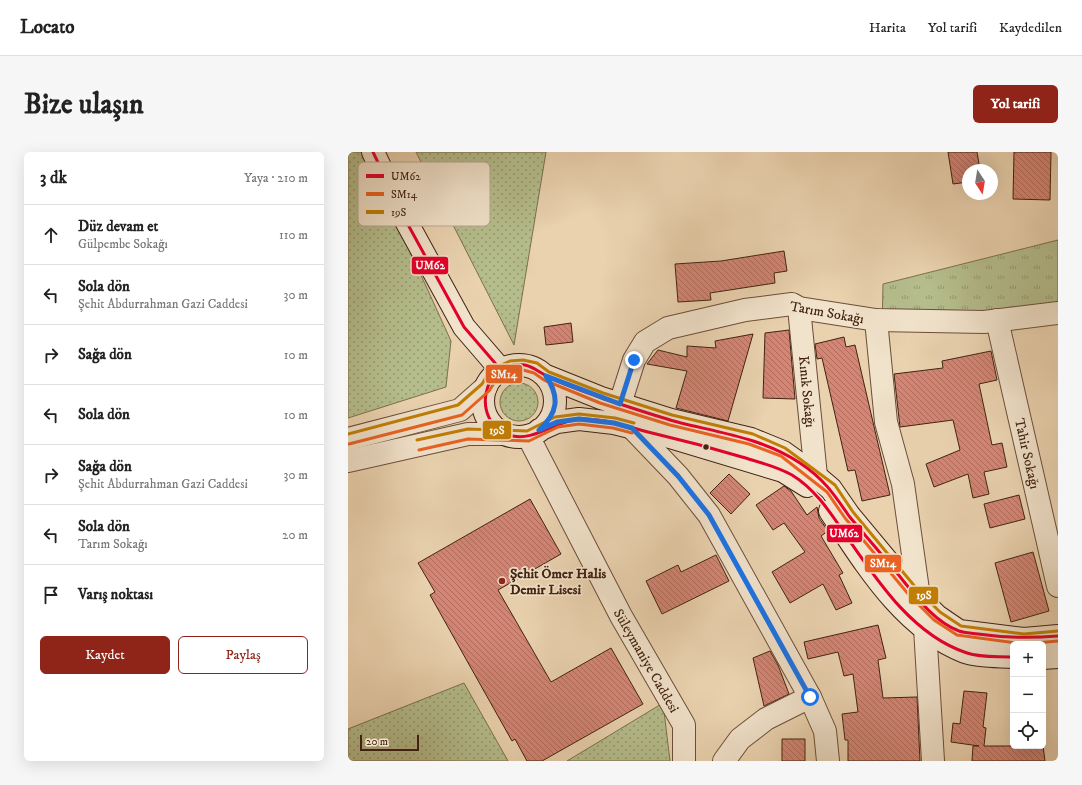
<!DOCTYPE html>
<html lang="tr">
<meta charset="utf-8">
<style>
:root{--surface:#fff;--page:#f6f6f6;--text:#222;--muted:#767676;--line:#e0e0e0;--accent:#8f2418}
body{margin:0;font-family:"IM FELL DW Pica",serif;background:var(--page);color:var(--text)}
.controls{position:absolute;right:12px;bottom:12px;display:grid;overflow:hidden;border-radius:6px;box-shadow:0 4px 16px #0002}
.controls button{width:36px;height:36px;display:grid;place-items:center;padding:0;border:0;border-bottom:1px solid var(--line);background:var(--surface);color:var(--text);font:20px sans-serif}
.compass{position:absolute;left:614px;top:12px;width:36px;height:36px;border-radius:50%;background:var(--surface);box-shadow:0 4px 16px #0002;rotate:168deg}
.scale{position:absolute;left:12px;bottom:10px;width:59px;box-sizing:border-box;padding-left:4px;border:2px solid #422212;border-top:0;font-size:11px;line-height:14px;white-space:nowrap;color:#422212;-webkit-text-stroke:3px #f1e2cb;paint-order:stroke}
.stop{position:absolute;width:12px;height:12px;margin:-9px;border:3px solid #1a73e8;border-radius:50%;background:#fff}
.stop.end{background:#1a73e8;border-color:#fff;box-shadow:0 1px 4px #0008}
.list{margin:0;padding:0;list-style:none}
h2{display:flex;justify-content:space-between;align-items:center;height:52px;margin:0;padding:0 16px;font-size:17px}
h2 small{font-size:13px;font-weight:400;color:var(--muted)}
.list li{display:grid;grid-template-columns:26px 1fr auto;gap:12px;align-items:center;box-sizing:border-box;height:60px;padding:0 16px;border-top:1px solid var(--line)}
.list b{display:block;font-size:15px;white-space:nowrap}
.list p{margin:0;font-size:13px;white-space:nowrap;color:var(--muted)}
.list em{font-size:13px;font-style:normal;color:var(--muted)}
.actions{display:flex;gap:8px;padding:12px 16px}
.actions a{flex:1;padding:9px 0;border:1px solid var(--accent);border-radius:6px;text-align:center;font-size:14px;color:var(--accent)}
.actions .main{background:var(--accent);color:#fff}
.icon{flex:none;width:22px;height:22px;fill:none;stroke:currentColor;stroke-width:2;stroke-linecap:round;stroke-linejoin:round}
.map{position:relative;flex:none;width:710px;height:609px;overflow:hidden;border-radius:6px}
header{display:flex;align-items:center;gap:24px;box-sizing:border-box;height:56px;padding:0 20px;background:var(--surface);border-bottom:1px solid var(--line)}
header strong{font-size:19px}
nav{display:flex;gap:22px;margin-inline-start:auto;font-size:14px}
.intro{display:flex;align-items:center;justify-content:space-between;box-sizing:border-box;height:96px;padding:0 24px}
h1{margin:0;font-size:28px}
.button{padding:10px 18px;border-radius:6px;background:var(--accent);color:#fff;font-size:14px;font-weight:700}
main{display:flex;gap:24px;padding:0 24px}
aside{flex:1;background:var(--surface);border-radius:6px;box-shadow:0 4px 16px #0002}
.map>svg:first-child{display:block}
</style>
<header>
<strong>Locato</strong>
<nav><a>Harita</a><a>Yol tarifi</a><a>Kaydedilen</a></nav>
</header>
<div class="intro"><h1>Bize ulaşın</h1><a class="button">Yol tarifi</a></div>
<main>
<aside>
<h2>3 dk<small>Yaya · 210 m</small></h2>
<ul class="list">
<li><svg class="icon" aria-label="ahead" viewBox="0 0 24 24"><path d="M12 20V5M6 11l6-6 6 6"/></svg><div><b>Düz devam et</b><p>Gülpembe Sokağı</p></div><em>110 m</em></li>
<li><svg class="icon" aria-label="left" viewBox="0 0 24 24"><path d="M17 20v-9H6M10 6l-5 5 5 5"/></svg><div><b>Sola dön</b><p>Şehit Abdurrahman Gazi Caddesi</p></div><em>30 m</em></li>
<li><svg class="icon" aria-label="right" viewBox="0 0 24 24"><path d="M7 20v-9h11M14 6l5 5-5 5"/></svg><div><b>Sağa dön</b></div><em>10 m</em></li>
<li><svg class="icon" aria-label="left" viewBox="0 0 24 24"><path d="M17 20v-9H6M10 6l-5 5 5 5"/></svg><div><b>Sola dön</b></div><em>10 m</em></li>
<li><svg class="icon" aria-label="right" viewBox="0 0 24 24"><path d="M7 20v-9h11M14 6l5 5-5 5"/></svg><div><b>Sağa dön</b><p>Şehit Abdurrahman Gazi Caddesi</p></div><em>30 m</em></li>
<li><svg class="icon" aria-label="left" viewBox="0 0 24 24"><path d="M17 20v-9H6M10 6l-5 5 5 5"/></svg><div><b>Sola dön</b><p>Tarım Sokağı</p></div><em>20 m</em></li>
<li><svg class="icon" aria-label="arrive" viewBox="0 0 24 24"><path d="M6 21V4h12l-3 4 3 4H6"/></svg><div><b>Varış noktası</b></div></li>
</ul>
<div class="actions"><a class="main">Kaydet</a><a>Paylaş</a></div>
</aside>
<div class="map">
<svg width="710" height="609" viewBox="0 0 710 609">
<defs>
<pattern id="grass-dots" width="8" height="8" patternUnits="userSpaceOnUse"><rect width="8" height="8" fill="#b5bd8c"/><path d="M2 2h.1M6 6h.1" fill="none" stroke="#959971" stroke-width="1.8" stroke-linecap="round"/></pattern>
<pattern id="park-tufts" width="24" height="20" patternUnits="userSpaceOnUse"><rect width="24" height="20" fill="#b5bd8c"/><path d="M3 7l-1-3M5 7V3M7 7l1-3M15 17l-1-3M17 17v-4M19 17l1-3" fill="none" stroke="#959971"/></pattern>
<pattern id="building-back-hatch" width="6" height="6" patternUnits="userSpaceOnUse"><rect width="6" height="6" fill="#d48574"/><path d="M-1 5l2 2M0 0l6 6M5-1l2 2" fill="none" stroke="#ae6c5e"/></pattern>
</defs>
<rect width="100%" height="100%" fill="#ead2af"/>
<filter id="stains"><feTurbulence type="fractalNoise" baseFrequency=".005" numOctaves="4"/><feColorMatrix values="0 0 0 0 .2 0 0 0 0 .09 0 0 0 0 .02 0 0 0 .5 -.17"/></filter>
<radialGradient id="worn" r=".72"><stop offset=".6" stop-color="#630" stop-opacity="0"/><stop offset="1" stop-color="#630" stop-opacity=".3"/></radialGradient>
<path fill="url(#grass-dots)" stroke="#7c704f" d="M0 0H17L103 189 98 235 0 266Z
M68 0H198L166 193Z
M152 250a19 19 0 1 1 38 0a19 19 0 1 1-38 0Z
M116 531 160 609H0V577Z
M315 551 322 609H219Z"/>
<path fill="url(#park-tufts)" stroke="#7c704f" d="M710 88V152L534 179 535 132Z"/>
<path fill="url(#building-back-hatch)" stroke="#422212" d="M600 0H629L632 18H620V30L605 32Z
M666 0H703L702 48 665 47Z
M436 99 439 119 426 121 427 131 362 141 363 148 330 150 327 112 373 109Z
M223 171 225 190 198 193 196 175Z
M441 178 447 247 415 246 417 181Z
M405 182 380 269 328 256 339 219 299 212 310 198 339 205V194L368 196 367 189Z
M496 185 498 195 507 193 542 343 514 349 507 318 500 319 474 206 469 207 467 192Z
M643 199 649 228 631 232 644 293 654 291 659 315 636 320 641 342 625 346 620 322 586 335 578 312 612 298 605 268 552 275 546 222 595 216 594 209Z
M381 322 402 342 383 362 362 341Z
M436 334 443 339 459 363 469 355 471 366 480 379 473 384 495 421 491 423 504 451 488 458 475 432 442 451 424 420 457 400 436 371 425 378 408 353Z
M671 343 677 367 642 376 636 352Z
M182 347 213 402 150 438 203 530 263 496 295 552 194 609H179L167 587 164 589 82 443 87 440 70 411Z
M685 400 701 459 663 470 647 411Z
M368 403 381 429 314 462 298 429 330 413 333 420Z
M530 473 538 506 530 508 535 546 569 545 572 609H500V588H497L494 562 510 560 505 522 496 524 490 500 460 507 456 490Z
M422 499 430 513 441 542 416 554 405 506Z
M616 539 639 541 635 575 638 576 636 594H695L697 609H624L625 594H631L603 590 605 571 612 572Z
M434 587H457V609H434Z"/>
<g fill="none" stroke-linecap="round" stroke-linejoin="round">
<g stroke="#6c4e39" stroke-width="24">
<g id="street">
<path id="s1" d="M451 156 468 324"/>
<path d="M528 168 538 270 555 332 571 445"/>
<path id="s2" d="M649 168 710 434"/>
<path d="M272 252 286 208 297 190 320 176 397 158 444 152 451 156 528 168 636 170 710 161"/>
<path d="M284 276 330 324 361 363 462 545 477 579 480 609"/>
<path id="s3" d="M180 284 273 464 336 573V609"/>
<path d="M0 287 112 258 138 235"/>
<path d="M0 309 120 282H158"/>
<path d="M577 476 585 609"/>
<path d="M376 609 392 587 418 567 462 545"/>
</g>
</g>
<g stroke="#422212" stroke-width="24">
<path id="secondary" d="M25 0 58 69 116 175 153 218
M135 249a36 36 0 1 1 72 0a36 36 0 1 1-72 0Z
M198 224 253 246 323 268 403 287 435 300 463 320 483 337 501 363 565 440 589 464 611 479 676 487 710 484
M191 278 209 270 231 267 266 271 322 285 435 319 459 334
M482 359C517 411 555 476 617 500 631 505 650 504 665 505
M695 506 710 505"/>
</g>
<use href="#street" stroke="#f1e2cb" stroke-width="22"/>
<use href="#secondary" stroke="#f1e2cb" stroke-width="22"/>
<g stroke="#f1e2cb" stroke-width="6">
<path id="bus-1" d="M25 0 58 69 116 175 153 218
M665 505C650 504 633 506 619 501 564 483 528 427 497 382 482 360 467 337 444 323 428 314 410 310 394 305 364 296 334 288 304 281 280 275 256 266 232 267 209 268 185 291 161 283 122 270 134 206 177 213 186 215 192 221 201 225 218 234 238 240 256 247 282 255 307 264 333 271 374 281 416 287 452 311 475 326 486 342 501 364 515 381 530 398 544 415 563 437 582 468 611 479 617 481 624 481 630 482 657 486 683 486 710 484"/>
</g>
<g stroke="#f1e2cb" stroke-width="6">
<path id="bus-2" d="M1 292 114 263 141 239 148 228 156 222 164 219 175 218 186 221 196 228 252 251 322 273 401 292 433 304 479 340 497 366 561 443 586 468 609 483 676 492 710 489
M71 298 120 287 181 289 210 275 231 272 265 276 284 281"/>
</g>
<g stroke="#f1e2cb" stroke-width="6">
<path id="bus-3" d="M0 282 110 253 134 232 140 222 151 214 162 209 175 208 189 211 201 220 255 241 324 263 405 282 437 296 487 333 505 360 569 437 592 460 613 474 676 482 710 479
M69 288 120 277 179 279 207 265 231 262 267 266 286 271"/>
</g>
<use href="#bus-1" stroke="#e4002b" stroke-width="3"/>
<use href="#bus-2" stroke="#e96221" stroke-width="3"/>
<use href="#bus-3" stroke="#c17e05" stroke-width="3"/>
</g>
<g fill="none" stroke-linecap="round" stroke-linejoin="round">
<path stroke="#1a73e8" stroke-width="5" d="M286 208 272 252 198 224C212 245 210 261 191 278L209 270 231 267 266 271 284 276 330 324 361 363 462 545"/>
</g>
<circle fill="#422212" stroke="#f1e2cb" stroke-width="1.5" cx="358" cy="295" r="3.5"/>
<circle fill="#8f2418" stroke="#f1e2cb" stroke-width="1.5" cx="154" cy="429" r="4"/>
<g text-anchor="middle" stroke-width="3.5" stroke-linejoin="round" paint-order="stroke">
<g font-size="14" fill="#422212" stroke="#f1e2cb">
<text transform="translate(479 160) rotate(10)" y="5">Tarım Sokağı</text>
<text dy="5" stroke="none"><textPath href="#s1" startOffset="84">Kınık Sokağı</textPath></text>
<text dy="5" stroke="none"><textPath href="#s2" startOffset="137">Tahir Sokağı</textPath></text>
<text dy="5" stroke="none"><textPath href="#s3" startOffset="254">Süleymaniye Caddesi</textPath></text>
</g>
<g font-size="14" font-weight="bold" fill="#422212" stroke="#f1e2cb" text-anchor="start">
<text x="162" y="426">Şehit Ömer Halis<tspan x="162" dy="16">Demir Lisesi</tspan></text>
</g>
</g>
<rect x="10" y="10" width="132" height="64" rx="6" fill="#f1e2cb" stroke="#bca894" stroke-width="1"/>
<rect x="18" y="22" width="18" height="4" fill="#e4002b"/>
<rect x="18" y="40" width="18" height="4" fill="#e96221"/>
<rect x="18" y="58" width="18" height="4" fill="#c17e05"/>
<g font-size="11" fill="#422212">
<text x="43" y="28">UM62</text>
<text x="43" y="46">SM14</text>
<text x="43" y="64">19S</text>
</g>
<g stroke="#f1e2cb" stroke-width="1.5">
<rect x="63" y="104" width="38" height="19" rx="4" fill="#e4002b"/>
<rect x="137" y="212" width="38" height="20" rx="4" fill="#e96221"/>
<rect x="134" y="268" width="30" height="20" rx="4" fill="#c17e05"/>
<rect x="478" y="372" width="37" height="19" rx="4" fill="#e4002b"/>
<rect x="516" y="402" width="38" height="19" rx="4" fill="#e96221"/>
<rect x="560" y="434" width="31" height="19" rx="4" fill="#c17e05"/>
</g>
<g font-size="11" text-anchor="middle" font-weight="bold" fill="#fff">
<text x="82" y="117">UM62</text>
<text x="156" y="226">SM14</text>
<text x="149" y="282">19S</text>
<text x="496" y="385">UM62</text>
<text x="535" y="415">SM14</text>
<text x="576" y="447">19S</text>
</g>
<rect width="100%" height="100%" filter="url(#stains)"/>
<rect width="100%" height="100%" fill="url(#worn)"/>
</svg>
<div class="controls">
<button>+</button>
<button>−</button>
<button><svg class="icon" aria-label="locate" viewBox="0 0 24 24"><circle cx="12" cy="12" r="6"/><path d="M12 2v4M12 18v4M2 12h4M18 12h4"/></svg></button>
</div>
<svg class="compass" viewBox="-18 -18 36 36"><path d="M0-13l5 13h-10z" fill="#e53935"/><path d="M0 13l5-13h-10z" fill="#767676"/></svg>
<div class="scale">20 m</div>
<div class="stop" style="left:462px;top:545px"></div>
<div class="stop end" style="left:286px;top:208px"></div>
</div>
</main>
